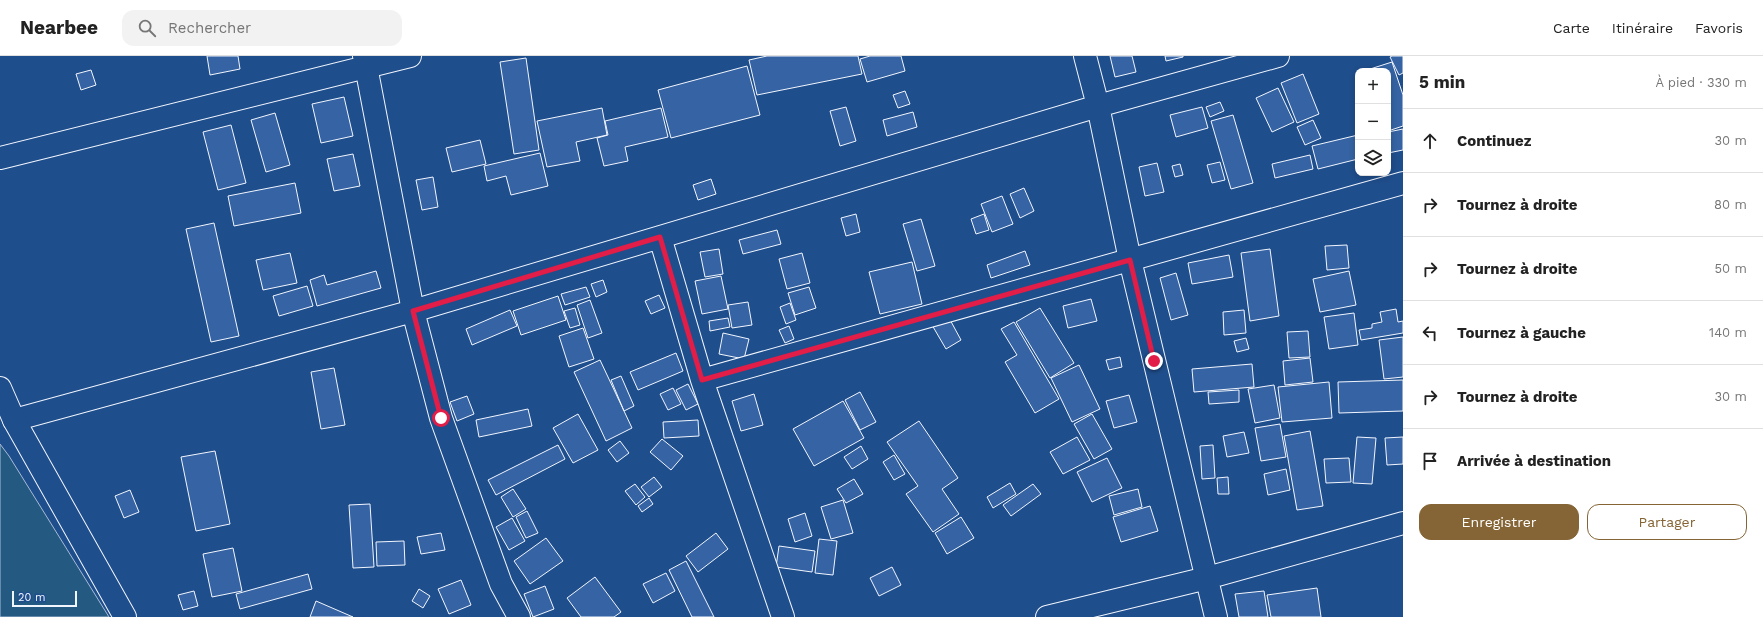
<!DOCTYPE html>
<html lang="fr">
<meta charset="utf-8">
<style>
:root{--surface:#fff;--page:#f2f2f2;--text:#222;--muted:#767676;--line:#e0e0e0;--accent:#856535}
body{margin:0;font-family:"Work Sans",sans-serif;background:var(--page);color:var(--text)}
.controls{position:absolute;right:12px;top:12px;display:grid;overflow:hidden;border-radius:8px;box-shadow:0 2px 6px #0003}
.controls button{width:36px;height:36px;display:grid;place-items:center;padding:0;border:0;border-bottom:1px solid var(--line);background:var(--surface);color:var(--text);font:20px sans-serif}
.scale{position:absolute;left:12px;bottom:10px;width:65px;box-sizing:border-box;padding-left:4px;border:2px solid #f2f6ff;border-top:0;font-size:11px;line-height:14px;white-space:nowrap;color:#f2f6ff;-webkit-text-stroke:3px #1f4e8c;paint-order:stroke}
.stop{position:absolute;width:12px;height:12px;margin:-9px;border:3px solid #e11d48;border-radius:50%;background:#fff}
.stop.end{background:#e11d48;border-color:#fff;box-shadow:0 1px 4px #0008}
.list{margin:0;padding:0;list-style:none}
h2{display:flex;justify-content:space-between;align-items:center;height:52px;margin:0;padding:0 16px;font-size:17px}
h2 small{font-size:13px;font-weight:400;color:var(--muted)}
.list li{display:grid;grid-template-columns:26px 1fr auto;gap:12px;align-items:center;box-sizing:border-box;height:64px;padding:0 16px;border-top:1px solid var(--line)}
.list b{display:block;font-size:15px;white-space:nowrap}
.list em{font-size:13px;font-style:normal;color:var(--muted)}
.actions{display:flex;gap:8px;padding:12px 16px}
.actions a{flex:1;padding:9px 0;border:1px solid var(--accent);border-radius:12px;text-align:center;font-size:14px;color:var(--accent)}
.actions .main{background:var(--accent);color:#fff}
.icon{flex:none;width:22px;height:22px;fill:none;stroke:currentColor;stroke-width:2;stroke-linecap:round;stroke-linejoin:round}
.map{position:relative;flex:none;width:1403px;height:561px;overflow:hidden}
header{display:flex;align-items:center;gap:24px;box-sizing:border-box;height:56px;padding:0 20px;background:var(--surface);border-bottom:1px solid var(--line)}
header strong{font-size:19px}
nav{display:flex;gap:22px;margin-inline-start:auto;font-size:14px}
.search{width:280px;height:36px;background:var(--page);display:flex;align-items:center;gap:10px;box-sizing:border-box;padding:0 14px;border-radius:12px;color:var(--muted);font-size:15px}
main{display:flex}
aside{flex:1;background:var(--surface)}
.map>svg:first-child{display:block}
</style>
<header>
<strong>Nearbee</strong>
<div class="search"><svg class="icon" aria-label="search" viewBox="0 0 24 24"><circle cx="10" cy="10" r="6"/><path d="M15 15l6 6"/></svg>Rechercher</div>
<nav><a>Carte</a><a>Itinéraire</a><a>Favoris</a></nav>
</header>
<main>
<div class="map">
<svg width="1403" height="561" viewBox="0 0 1403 561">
<rect width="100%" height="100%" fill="#1f4e8c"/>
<path fill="#245a82" stroke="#a8bbd7" d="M0 388 9 400 109 561H0Z"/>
<path fill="#3563a3" stroke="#f2f6ff" d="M207 0H238L240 13 210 19Z
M767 0H858L862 18 757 39 749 4Z
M870 0H901L905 15 867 26 860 3Z
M1110 0H1132L1136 16 1115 21Z
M1165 0H1183V1L1166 5Z
M1392 0H1403V17L1399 19 1390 1Z
M526 2 539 94 514 98 500 6Z
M1392 6 1403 39V70L1388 75V15L1367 14Z
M747 10 760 59 671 82 658 34Z
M91 14 96 29 81 34 76 18Z
M1303 18 1319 58 1297 67 1281 27Z
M1278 32 1294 66 1272 76 1256 42Z
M905 35 910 48 898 52 893 39Z
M344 41 353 80 321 87 312 48Z
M1220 46 1224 55 1210 61 1206 51Z
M846 51 856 85 840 90 830 55Z
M1202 51 1208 72 1176 81 1170 59Z
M602 52 607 79 576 86 580 105 547 111 537 65Z
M661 52 668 81 625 91 628 105 604 110 597 82 608 79 605 65Z
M913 56 917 71 887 80 883 64Z
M275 57 290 109 266 116 251 64Z
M1233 59 1253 127 1231 133 1211 65Z
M1313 64 1321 82 1305 89 1297 71Z
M231 69 246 127 218 134 203 76Z
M1403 73V94L1388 97V76Z
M1358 79V103L1318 113 1312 90Z
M480 84 486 108 452 116 446 92Z
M540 97 548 130 511 139 506 120 487 125 484 110Z
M353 98 360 130 334 135 327 103Z
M1310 99 1313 113 1275 122 1272 108Z
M1220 106 1225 124 1212 127 1207 109Z
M1157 107 1164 136 1145 140 1139 111Z
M1180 108 1183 119 1175 121 1172 110Z
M433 121 438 151 422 154 416 124Z
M711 123 716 138 698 144 693 129Z
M295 127 301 157 234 170 228 140Z
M1024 132 1034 155 1020 162 1010 138Z
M1002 140 1013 168 992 176 981 148Z
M856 158 860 176 846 180 841 162Z
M984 158 989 174 976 178 971 163Z
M921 163 935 210 917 215 903 168Z
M214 167 239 280 211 286 186 173Z
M777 174 781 188 743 198 739 184Z
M1347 189 1349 212 1327 214 1325 190Z
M719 193 723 218 705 221 700 196Z
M1270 193 1279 260 1250 265 1241 197Z
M1025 195 1030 209 991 222 987 209Z
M290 197 297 227 263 234 256 204Z
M802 197 810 227 787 233 779 203Z
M1229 199 1233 221 1192 228 1188 207Z
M912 206 922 248 880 258 869 216Z
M376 215 381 232 317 250 310 224 324 219 327 229Z
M1349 215 1356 249 1320 256 1313 223Z
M1176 217 1188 259 1171 264 1160 222Z
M721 220 728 253 702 258 695 225Z
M603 224 607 236 596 241 591 228Z
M307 230 313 250 279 260 273 240Z
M586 231 590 241 565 249 561 238Z
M809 231 816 252 795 259 788 237Z
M659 239 665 252 651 258 645 245Z
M558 240 566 264 521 279 513 255Z
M1091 243 1097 265 1068 272 1063 250Z
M590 244 602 277 588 282 577 249Z
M748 246 752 269 732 272 728 249Z
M790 247 796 264 786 268 780 251Z
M575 252 580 269 570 272 564 255Z
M1040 252 1074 307 1050 322 1016 266Z
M1396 253 1398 266 1403 265V277L1361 284 1359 274 1372 272V268L1382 266 1380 256Z
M510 254 517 270 472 289 466 273Z
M1244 254 1246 277 1224 279 1223 256Z
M1354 257 1358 289 1329 293 1324 261Z
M948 260 961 284 946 293 932 269Z
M728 262 730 271 710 275 709 265Z
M1014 266 1059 343 1035 357 1005 306 1017 299 1001 273Z
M789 270 794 283 785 287 779 274Z
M583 272 594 303 569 311 559 280Z
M1308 275 1310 301 1289 302 1287 276Z
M723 277 749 283 744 303 719 298Z
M1403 281V321L1384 323 1379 284Z
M1246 282 1249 293 1237 296 1234 285Z
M676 297 683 315 638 334 630 316Z
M1120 301 1122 311 1109 314 1106 304Z
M1310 302 1313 326 1285 329 1283 305Z
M600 304 632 372 606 385 574 316Z
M1252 308 1254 331 1194 336 1192 313Z
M1079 309 1100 353 1072 366 1051 322Z
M334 312 345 369 321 373 311 316Z
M621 320 634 350 624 355 611 324Z
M1403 324V355L1339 357 1338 326Z
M1329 326 1332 362 1282 366 1278 331Z
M688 328 698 348 686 354 676 334Z
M1274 329 1280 362 1255 367 1248 333Z
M673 332 681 348 668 354 660 338Z
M1239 334V346L1209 348 1208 336Z
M860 336 876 366 860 374 845 344Z
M754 338 763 369 741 375 732 345Z
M1129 339 1137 366 1114 372 1106 345Z
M467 340 474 358 457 365 450 346Z
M843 345 864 382 814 410 793 373Z
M528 353 532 370 479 381 476 364Z
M578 358 598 394 573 407 553 372Z
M1092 358 1112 393 1094 403 1074 368Z
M698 364 699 380 664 382 663 366Z
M919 365 958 422 942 433 959 458 933 476 906 438 918 430 887 386Z
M1280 368 1286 401 1261 405 1255 372Z
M1310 375 1323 450 1297 454 1284 380Z
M1244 376 1249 397 1227 401 1223 380Z
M1077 381 1090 404 1063 418 1050 396Z
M1357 381 1376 382 1372 428 1353 427Z
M1403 381V408L1387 409 1385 382Z
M662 383 683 400 671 414 650 396Z
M620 385 629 397 617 406 608 394Z
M558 389 565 403 496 439 488 424Z
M1213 389 1215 422 1202 423 1200 390Z
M861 390 868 403 852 413 844 401Z
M215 395 230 468 196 475 181 401Z
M894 399 905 418 894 424 883 406Z
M1107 402 1122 432 1092 446 1077 416Z
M1349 402 1351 426 1326 427 1324 403Z
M1286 413 1290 434 1268 439 1264 418Z
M654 421 662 431 649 441 641 431Z
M1228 421 1229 438H1218L1217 422Z
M854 423 863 438 846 447 837 433Z
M1010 427 1016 438 993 452 987 441Z
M635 428 645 441 636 449 625 435Z
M1033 428 1041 438 1011 460 1003 449Z
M513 433 526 453 513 461 501 441Z
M1138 433 1142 451 1114 459 1109 440Z
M130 434 139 456 124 462 115 440Z
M649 442 653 448 642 456 638 450Z
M843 444 853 477 831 483 821 451Z
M370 448 374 511 353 512 349 449Z
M1150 450 1158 475 1121 486 1113 461Z
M527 455 538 477 526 482 516 461Z
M805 457 812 480 795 486 788 463Z
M961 461 974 482 947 498 935 477Z
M512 462 525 485 509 494 496 471Z
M441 477 445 494 421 498 417 481Z
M716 477 728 493 698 516 686 500Z
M546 482 563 505 530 528 514 505Z
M819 483 837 485 833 519 815 517Z
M404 485 405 509 377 510 376 486Z
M779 490 815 495 812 516 776 511Z
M233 492 242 535 212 541 203 498Z
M686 505 714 561H692L669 514Z
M892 511 901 529 879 540 870 522Z
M666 517 675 535 653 547 643 528Z
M308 518 312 533 240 553 236 538Z
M595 521 621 556 614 561H581L567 542Z
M461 524 471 549 449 558 438 533Z
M545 530 554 553 533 561 524 538Z
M1317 532 1321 561H1271L1267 539Z
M419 533 430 540 423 552 412 545Z
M194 535 198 550 183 554 178 539Z
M1264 535 1268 561H1239L1235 538Z
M316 545 353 561H310Z"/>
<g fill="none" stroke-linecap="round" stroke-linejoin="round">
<g stroke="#f2f6ff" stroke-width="24">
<path id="minor" d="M364 0 413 255 441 362 501 528 519 561
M1085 0 1098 50 1130 204 1216 561
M0 102 410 0
M660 181 702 324 783 561
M702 324 1403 127
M14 364 413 255 1098 50 1278 0
M1047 561 1207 522 1403 467"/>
</g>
<g stroke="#f2f6ff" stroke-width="24">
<path id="major" d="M0 332 14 364 125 561"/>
</g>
<use href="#minor" stroke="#1f4e8c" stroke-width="22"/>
<use href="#major" stroke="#1f4e8c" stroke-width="22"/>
</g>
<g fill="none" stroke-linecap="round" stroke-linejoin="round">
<path stroke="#e11d48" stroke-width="5" d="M441 362 413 255 660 181 702 324 1130 204 1154 305"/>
</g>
</svg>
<div class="controls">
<button>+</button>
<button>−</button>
<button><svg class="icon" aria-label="layers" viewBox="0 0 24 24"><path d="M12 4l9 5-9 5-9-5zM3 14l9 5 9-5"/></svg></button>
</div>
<div class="scale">20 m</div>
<div class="stop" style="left:441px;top:362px"></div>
<div class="stop end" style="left:1154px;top:305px"></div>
</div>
<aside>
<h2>5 min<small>À pied · 330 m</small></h2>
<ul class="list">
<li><svg class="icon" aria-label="ahead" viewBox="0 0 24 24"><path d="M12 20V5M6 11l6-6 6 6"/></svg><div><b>Continuez</b></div><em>30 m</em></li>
<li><svg class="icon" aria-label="right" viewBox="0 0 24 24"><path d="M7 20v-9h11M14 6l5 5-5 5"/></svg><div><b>Tournez à droite</b></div><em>80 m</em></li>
<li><svg class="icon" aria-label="right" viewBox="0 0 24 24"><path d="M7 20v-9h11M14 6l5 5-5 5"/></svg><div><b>Tournez à droite</b></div><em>50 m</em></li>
<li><svg class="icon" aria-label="left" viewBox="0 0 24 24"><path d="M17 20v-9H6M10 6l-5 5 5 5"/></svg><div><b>Tournez à gauche</b></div><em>140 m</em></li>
<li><svg class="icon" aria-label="right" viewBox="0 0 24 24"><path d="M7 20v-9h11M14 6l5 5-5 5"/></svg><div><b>Tournez à droite</b></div><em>30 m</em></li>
<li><svg class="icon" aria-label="arrive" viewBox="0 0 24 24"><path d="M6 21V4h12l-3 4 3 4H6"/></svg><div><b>Arrivée à destination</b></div></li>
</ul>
<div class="actions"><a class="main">Enregistrer</a><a>Partager</a></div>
</aside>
</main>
